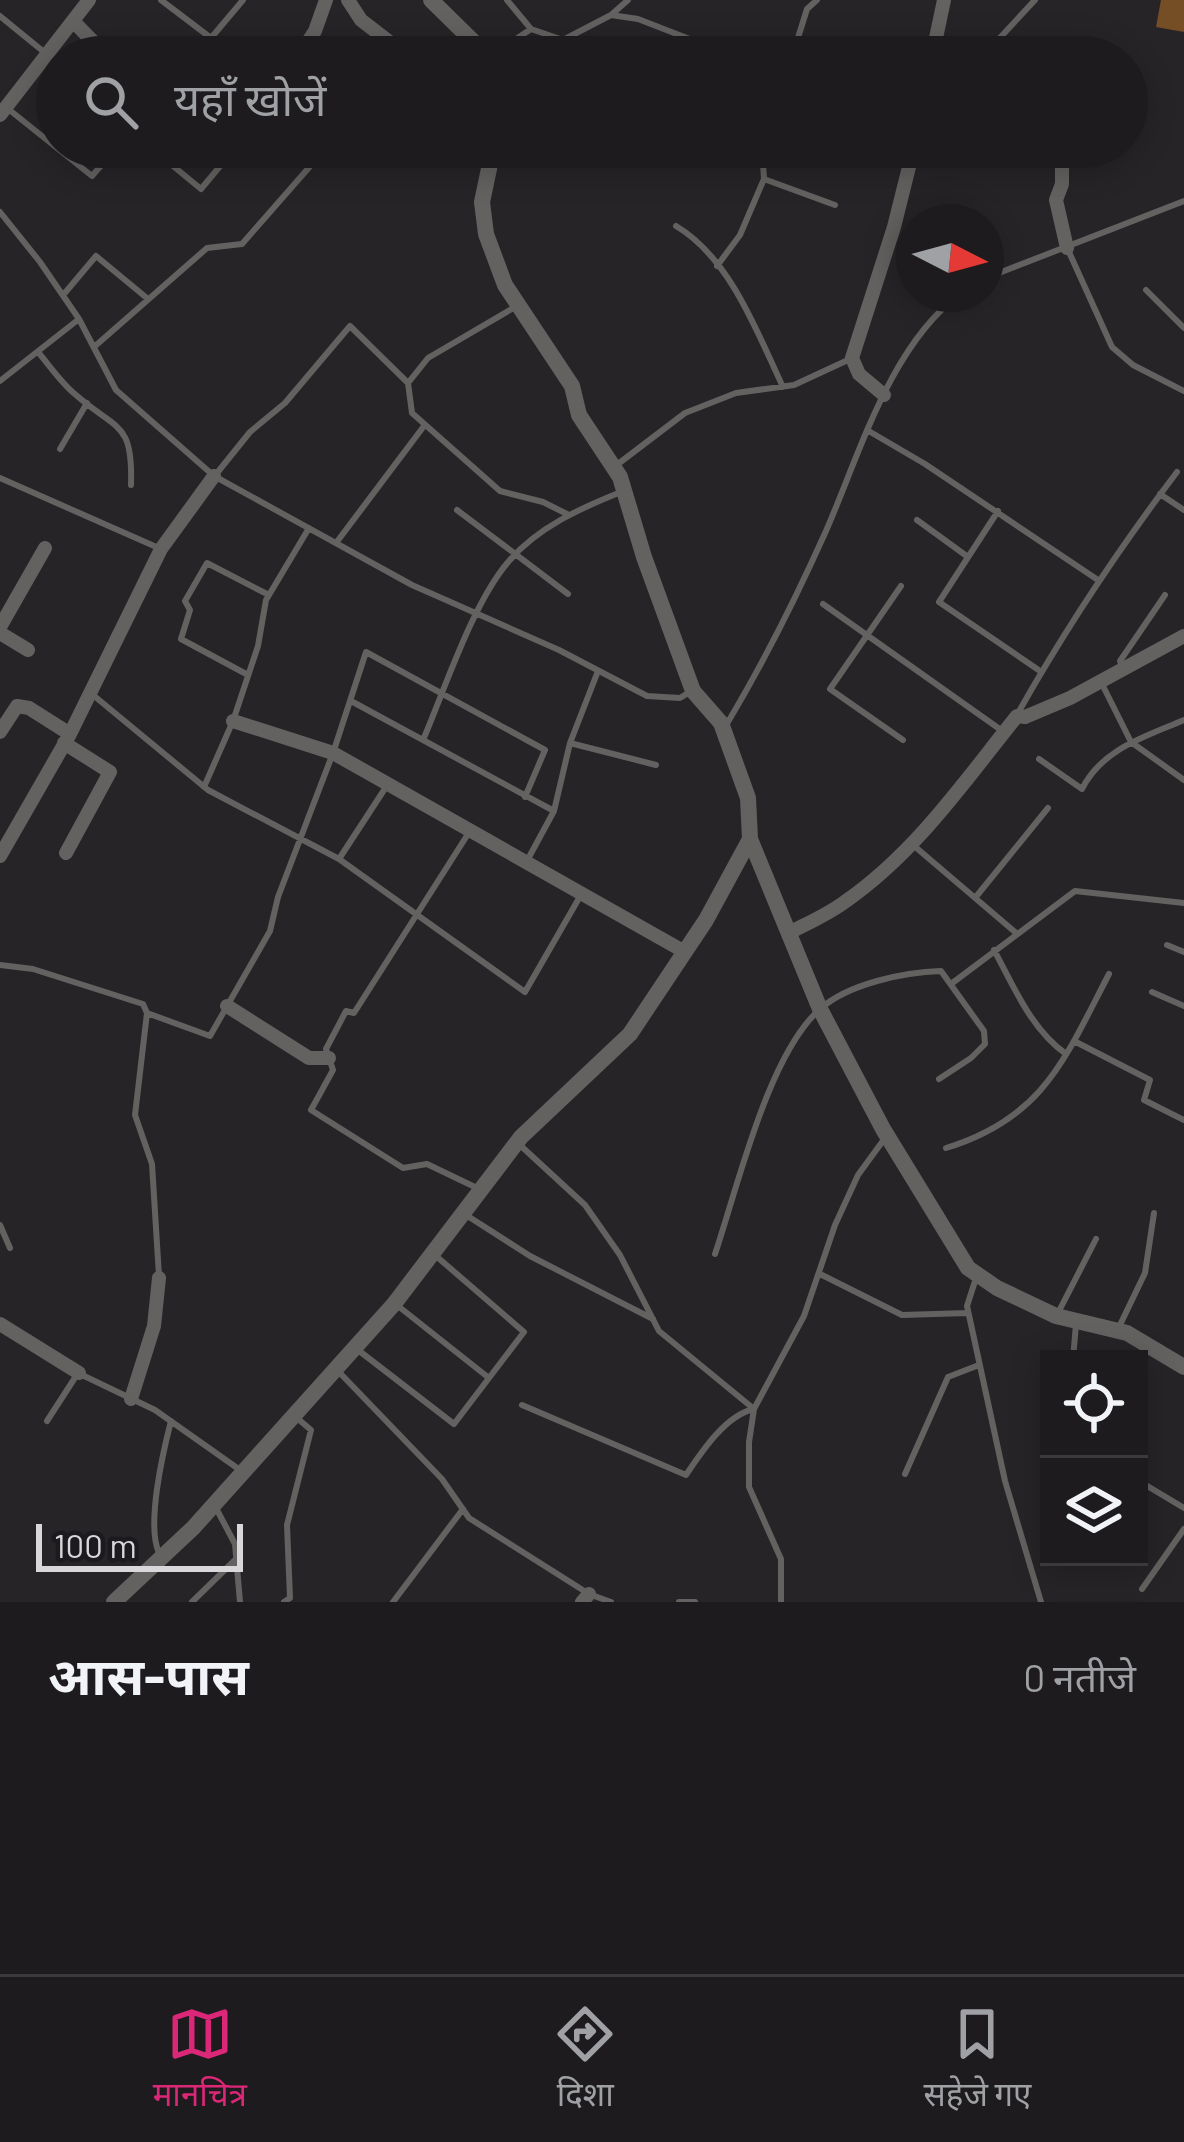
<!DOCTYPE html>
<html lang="hi">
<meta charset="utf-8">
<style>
:root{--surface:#1d1b1e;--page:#252427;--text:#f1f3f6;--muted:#a0a1a4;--line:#3b393c;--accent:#db2777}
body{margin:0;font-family:Barlow,"Noto Sans Devanagari",sans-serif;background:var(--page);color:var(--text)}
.controls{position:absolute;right:36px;bottom:36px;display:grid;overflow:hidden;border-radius:0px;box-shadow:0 6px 30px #0003}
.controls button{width:108px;height:108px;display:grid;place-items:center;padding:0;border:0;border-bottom:3px solid var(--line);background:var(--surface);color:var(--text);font:60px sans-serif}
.compass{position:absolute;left:896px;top:204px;width:108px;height:108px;border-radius:50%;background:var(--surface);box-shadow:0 6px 30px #0003;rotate:96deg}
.scale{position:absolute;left:36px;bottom:30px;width:207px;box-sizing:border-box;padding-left:12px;border:6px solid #d9d7da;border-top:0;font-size:33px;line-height:42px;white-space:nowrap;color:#d9d7da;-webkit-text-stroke:9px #1d1a1f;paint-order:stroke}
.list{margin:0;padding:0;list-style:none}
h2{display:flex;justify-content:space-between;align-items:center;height:156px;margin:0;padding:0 48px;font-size:51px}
h2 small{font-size:39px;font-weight:400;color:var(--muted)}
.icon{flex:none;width:66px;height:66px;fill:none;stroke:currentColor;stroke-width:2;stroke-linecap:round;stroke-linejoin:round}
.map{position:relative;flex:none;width:1184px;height:1602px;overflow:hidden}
.search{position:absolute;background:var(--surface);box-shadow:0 6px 30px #0003;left:36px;right:36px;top:36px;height:132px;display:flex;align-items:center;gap:30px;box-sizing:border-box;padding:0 42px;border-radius:66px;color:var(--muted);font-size:45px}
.sheet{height:372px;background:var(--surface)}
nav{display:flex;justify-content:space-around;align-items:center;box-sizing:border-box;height:168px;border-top:3px solid var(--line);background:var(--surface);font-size:33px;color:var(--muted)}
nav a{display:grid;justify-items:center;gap:6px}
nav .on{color:var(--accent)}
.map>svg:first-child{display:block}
</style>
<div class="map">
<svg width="1184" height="1602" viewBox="0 0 1184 1602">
<rect width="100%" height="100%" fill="#272428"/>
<path fill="#754e25" d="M1161 0H1184V32L1156 27Z"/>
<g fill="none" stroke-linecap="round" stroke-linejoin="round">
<path stroke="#636260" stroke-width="6" d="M161 0 211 38
M507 0 531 29
M611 15 628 0
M0 16 44 52
M563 40 568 57
M492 55 531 29 563 40 611 15 638 19 736 57
M195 57 243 0
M792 57 807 9 817 0
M991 57 996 42 1035 0
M7 108 92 176 117 147
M150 147 201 189 236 147
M646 147 665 164
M764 179 835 205
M0 212 40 262 79 319 116 390 214 476 412 585 559 650 647 696 680 698 688 693
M676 226C730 258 757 332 783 387
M1069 252 1112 347 1133 365 1184 391
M717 266 740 235 764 179 762 147
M986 278 1184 201
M1146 290 1184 328
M64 294 96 256 148 299
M515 307 428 358 408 383 412 413 500 491 543 502 567 514
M94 347 207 248 242 244 327 147
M38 352C50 366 61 383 76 395 117 431 133 421 131 485
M0 381 79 319
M867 430 925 464 1098 580
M60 449 87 403
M614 467 685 413 736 393 794 385 848 360
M217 473 250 432 285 403 350 326 408 383
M0 478 161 549
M1160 494 1184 510
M457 510 568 594
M998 511 939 602 1040 671
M917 520 968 557
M336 543 424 426
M901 586 830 689 903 740
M823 604 1001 730
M1123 668 1120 661 1165 595
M248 675 181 639 190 610 185 601 207 563 269 595
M1102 684 1131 742 1184 780
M93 695 208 790 339 859 525 992 582 893
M351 701 554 811 528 859
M1018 713C1066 628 1118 550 1177 472
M725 727C763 664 796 598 826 531 860 453 890 346 960 294
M423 740C445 689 473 602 509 561 538 527 581 508 621 492
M570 743 656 765
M1039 759 1082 789C1102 749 1144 737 1184 720
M204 787 233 721 258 646 266 600 309 528
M554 811 570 743 598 671
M468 834 354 1013 346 1011 326 1049 333 1070 311 1110 403 1168 427 1164 477 1188
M913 845 1015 932
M339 859 386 787
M975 898 1048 808
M1167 945 1184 952
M994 950C1014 987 1031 1029 1066 1054
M0 965 33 969 143 1004 147 1013 210 1036 270 931 278 897 333 753 366 652 545 750 525 797
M951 984 1075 891 1184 903
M1152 992 1184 1006
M147 1013 135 1115 152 1164 159 1276
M1074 1041 1150 1080 1144 1100 1184 1120
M521 1146 585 1205 620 1255 659 1331 754 1409
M946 1148C1044 1118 1065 1058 1109 974
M466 1215 530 1256 653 1319
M0 1225 10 1248
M715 1254C738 1186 768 1055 820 1009 848 984 904 972 941 971L984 1031 985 1044 971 1058 939 1079
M820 1274 902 1315 968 1313
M977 1275 967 1306 1005 1481 1041 1602
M398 1306 489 1378
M1058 1313 1096 1239
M1119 1327 1145 1273 1154 1213
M358 1350 454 1424 524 1332 436 1256
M1073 1359 1076 1324
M338 1371 442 1479 469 1518 589 1594 611 1602
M522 1405 686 1475C702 1451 726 1415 754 1409
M47 1421 78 1373 155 1410 240 1470
M905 1474 948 1377 979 1365
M1139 1481 1184 1508
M216 1508 235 1544 240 1602
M159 1553C146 1525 163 1452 171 1421
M1142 1589 1184 1529
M192 1602 236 1559
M284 1602 290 1598 287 1525 311 1430 297 1418
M393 1602 463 1509
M679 1602H695
M781 1602V1559L749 1487V1442L754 1409 804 1316 835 1225 858 1175 885 1138"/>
<path stroke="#636260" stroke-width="14" d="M348 0 361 20 409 57
M73 21 108 57
M298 57 315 31 326 0
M932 57 944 0
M0 115 89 0
M1062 147V184L1056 200 1067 248
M884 395 859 374 852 358 894 227 914 147
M0 627 45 548
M0 633 28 650
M233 721 333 753 685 952
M0 732 17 706 29 708 70 734
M64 743 110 772 66 853
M0 856 70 734 161 549 214 476
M789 933C808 923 829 914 846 901 916 852 964 782 1017 716L1025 717 1070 698 1184 636
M227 1006 309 1058H329
M0 1324 79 1373
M131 1399 154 1326 159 1278
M582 1602 589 1594"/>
<path stroke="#636260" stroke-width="16" d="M431 0 489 57
M480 147 490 164 482 202 486 234 505 285 572 386 579 415 620 477 644 557 693 691 721 723 748 798 750 839 820 1009 883 1129 968 1268 997 1288 1056 1316 1127 1333 1184 1367
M114 1602 193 1528 394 1304 521 1137 630 1034 706 920 750 839"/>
</g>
</svg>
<div class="controls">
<button><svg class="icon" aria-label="locate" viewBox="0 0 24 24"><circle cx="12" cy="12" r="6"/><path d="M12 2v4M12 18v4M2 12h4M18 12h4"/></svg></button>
<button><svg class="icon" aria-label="layers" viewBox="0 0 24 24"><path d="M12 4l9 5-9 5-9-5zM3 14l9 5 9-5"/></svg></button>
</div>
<svg class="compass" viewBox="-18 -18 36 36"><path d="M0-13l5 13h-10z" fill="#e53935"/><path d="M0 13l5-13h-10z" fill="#a0a1a4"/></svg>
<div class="scale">100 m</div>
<div class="search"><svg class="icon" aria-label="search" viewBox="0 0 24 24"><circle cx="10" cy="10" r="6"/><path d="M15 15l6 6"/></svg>यहाँ खोजें</div>
</div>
<section class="sheet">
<h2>आस-पास<small>0 नतीजे</small></h2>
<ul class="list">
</ul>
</section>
<nav>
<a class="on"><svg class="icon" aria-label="map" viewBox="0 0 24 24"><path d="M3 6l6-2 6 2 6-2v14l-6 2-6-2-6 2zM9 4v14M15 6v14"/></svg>मानचित्र</a>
<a><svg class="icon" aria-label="directions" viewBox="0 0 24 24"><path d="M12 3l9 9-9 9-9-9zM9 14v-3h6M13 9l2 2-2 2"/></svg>दिशा</a>
<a><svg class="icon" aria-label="saved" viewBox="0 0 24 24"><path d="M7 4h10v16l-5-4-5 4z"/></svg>सहेजे गए</a>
</nav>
